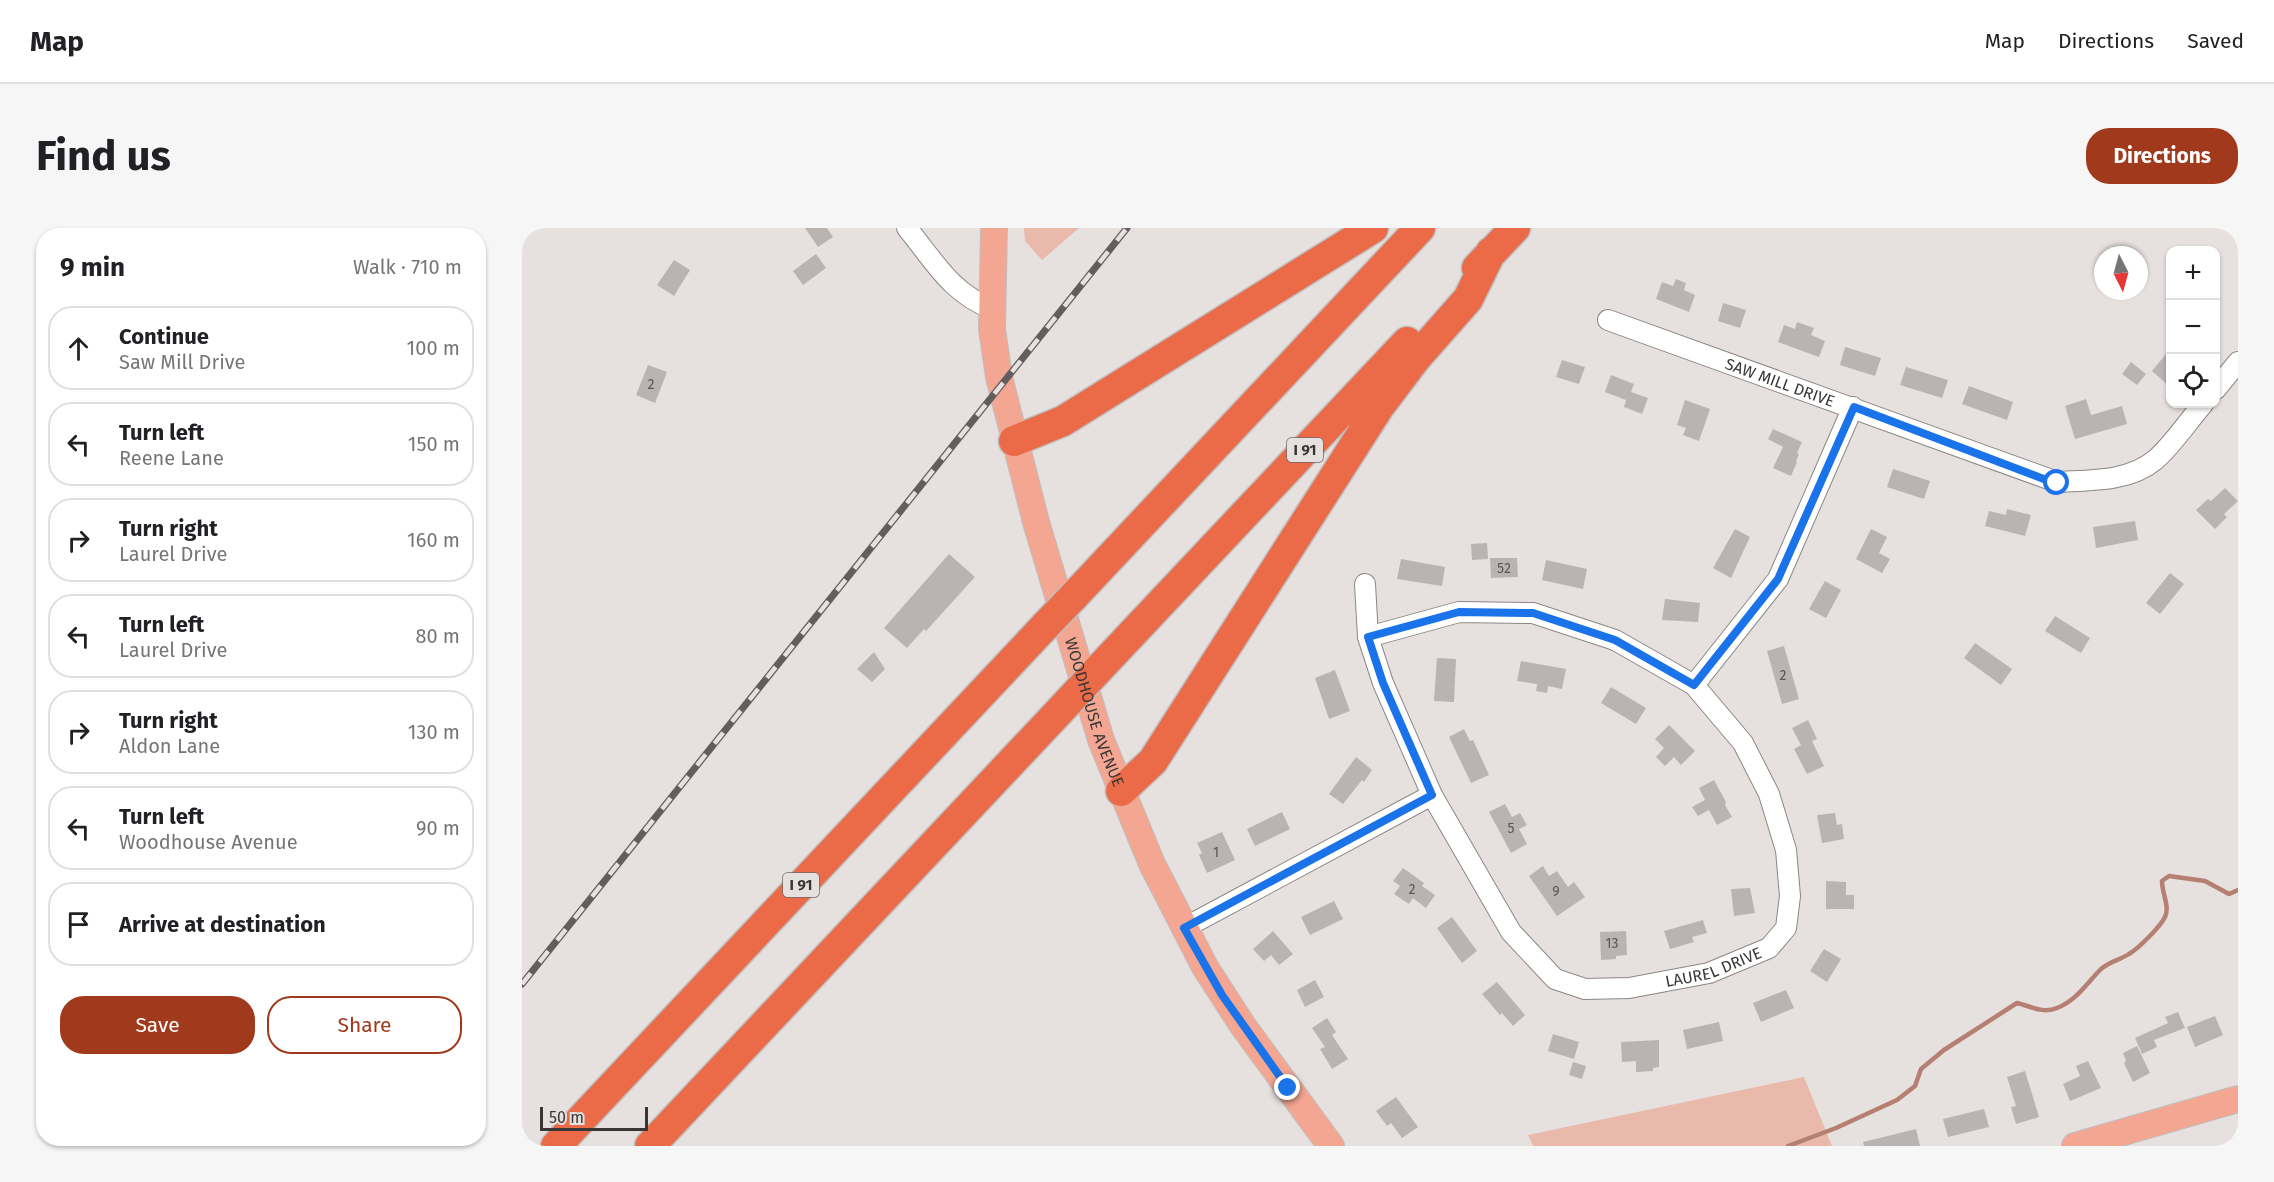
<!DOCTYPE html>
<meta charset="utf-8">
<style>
:root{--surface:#fff;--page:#f6f6f6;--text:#202124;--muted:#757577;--line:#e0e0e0;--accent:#a1391c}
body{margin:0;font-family:"Fira Sans",sans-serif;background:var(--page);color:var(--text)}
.controls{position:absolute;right:18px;top:18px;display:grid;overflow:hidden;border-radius:12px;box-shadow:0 2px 4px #0004}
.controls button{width:54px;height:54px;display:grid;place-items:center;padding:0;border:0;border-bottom:2px solid var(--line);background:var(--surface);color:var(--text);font:30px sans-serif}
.compass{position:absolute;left:1572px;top:18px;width:54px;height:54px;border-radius:50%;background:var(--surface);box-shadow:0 2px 4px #0004;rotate:174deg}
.scale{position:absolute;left:18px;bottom:15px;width:108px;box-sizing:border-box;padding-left:6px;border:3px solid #393636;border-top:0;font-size:16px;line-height:21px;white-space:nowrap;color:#393636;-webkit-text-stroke:4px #e6e1df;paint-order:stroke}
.stop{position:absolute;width:18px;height:18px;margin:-14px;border:4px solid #1a73e8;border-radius:50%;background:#fff}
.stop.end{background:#1a73e8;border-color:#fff;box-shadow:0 2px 6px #0008}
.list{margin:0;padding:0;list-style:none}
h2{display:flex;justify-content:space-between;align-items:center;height:78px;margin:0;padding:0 24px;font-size:26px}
h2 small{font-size:20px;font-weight:400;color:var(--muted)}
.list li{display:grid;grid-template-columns:39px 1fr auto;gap:18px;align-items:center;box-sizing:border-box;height:84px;margin:0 12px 12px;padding:0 12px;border:2px solid var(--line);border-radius:24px}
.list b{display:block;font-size:22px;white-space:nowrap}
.list p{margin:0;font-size:20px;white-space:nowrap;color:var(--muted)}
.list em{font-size:20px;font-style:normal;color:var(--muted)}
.actions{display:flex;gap:12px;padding:18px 24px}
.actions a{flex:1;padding:14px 0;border:2px solid var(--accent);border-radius:24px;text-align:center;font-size:21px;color:var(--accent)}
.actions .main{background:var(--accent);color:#fff}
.icon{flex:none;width:33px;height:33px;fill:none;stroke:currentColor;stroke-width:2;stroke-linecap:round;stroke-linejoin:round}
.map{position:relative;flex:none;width:1716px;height:918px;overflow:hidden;border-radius:24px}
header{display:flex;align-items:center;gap:36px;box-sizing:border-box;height:84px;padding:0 30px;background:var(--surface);border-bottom:2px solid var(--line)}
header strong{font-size:28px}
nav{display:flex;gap:33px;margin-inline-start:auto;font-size:21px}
.intro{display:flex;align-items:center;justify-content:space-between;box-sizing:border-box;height:144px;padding:0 36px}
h1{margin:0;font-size:42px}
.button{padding:15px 27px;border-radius:24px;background:var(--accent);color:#fff;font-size:21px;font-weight:700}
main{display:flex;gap:36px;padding:0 36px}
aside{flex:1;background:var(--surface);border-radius:24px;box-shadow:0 2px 4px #0004}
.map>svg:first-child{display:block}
</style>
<header>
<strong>Map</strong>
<nav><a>Map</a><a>Directions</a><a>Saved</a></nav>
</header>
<div class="intro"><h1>Find us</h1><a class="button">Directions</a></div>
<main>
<aside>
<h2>9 min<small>Walk · 710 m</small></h2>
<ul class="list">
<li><svg class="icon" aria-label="ahead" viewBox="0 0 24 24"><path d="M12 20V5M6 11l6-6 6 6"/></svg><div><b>Continue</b><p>Saw Mill Drive</p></div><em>100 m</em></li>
<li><svg class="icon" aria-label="left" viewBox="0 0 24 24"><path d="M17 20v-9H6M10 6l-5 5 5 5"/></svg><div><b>Turn left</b><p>Reene Lane</p></div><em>150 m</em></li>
<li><svg class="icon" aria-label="right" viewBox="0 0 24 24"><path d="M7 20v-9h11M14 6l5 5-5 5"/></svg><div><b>Turn right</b><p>Laurel Drive</p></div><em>160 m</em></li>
<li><svg class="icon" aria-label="left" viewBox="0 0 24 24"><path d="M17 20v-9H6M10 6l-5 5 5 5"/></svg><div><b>Turn left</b><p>Laurel Drive</p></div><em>80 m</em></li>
<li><svg class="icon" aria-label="right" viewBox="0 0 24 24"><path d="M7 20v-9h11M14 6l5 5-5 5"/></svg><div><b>Turn right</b><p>Aldon Lane</p></div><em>130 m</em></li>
<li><svg class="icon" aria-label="left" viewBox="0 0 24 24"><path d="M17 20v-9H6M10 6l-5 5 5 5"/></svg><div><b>Turn left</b><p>Woodhouse Avenue</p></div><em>90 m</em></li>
<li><svg class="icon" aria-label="arrive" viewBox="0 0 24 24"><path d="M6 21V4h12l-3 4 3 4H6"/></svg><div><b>Arrive at destination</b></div></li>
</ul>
<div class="actions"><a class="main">Save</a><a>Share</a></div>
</aside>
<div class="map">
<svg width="1716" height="918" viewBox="0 0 1716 918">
<rect width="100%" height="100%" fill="#e6e1df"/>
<path fill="#e9b9ac" d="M502 0H557L520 32 503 13Z
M1282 849 1310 918H1011L1006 907Z"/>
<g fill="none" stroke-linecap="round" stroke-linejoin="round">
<path stroke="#b58071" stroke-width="4.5" d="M1266 918 1314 900 1375 872 1393 858 1399 841 1422 822 1495 775C1508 778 1521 786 1535 780 1555 772 1564 756 1579 741 1588 733 1598 732 1607 726 1617 720 1638 699 1643 689 1648 678 1640 666 1640 653L1647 648 1683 653 1707 666 1716 662"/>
</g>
<path fill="#b9b4b2" d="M283 0H305L311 9 296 19Z
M294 26 304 40 281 57 271 43Z
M152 32 168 42 152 68 135 57Z
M1154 51 1164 55 1162 62 1173 67 1167 84 1134 71 1140 54 1151 58Z
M1201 75 1224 82 1218 100 1196 93Z
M1275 94 1292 100 1289 107 1303 113 1297 129 1256 114 1262 97 1273 101Z
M1323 119 1359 130 1353 148 1318 137Z
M1648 121V159L1630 143Z
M1040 132 1063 139 1057 156 1034 149Z
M1609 134 1624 146 1615 157 1600 146Z
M126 137 145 144 133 175 114 167Z
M1384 139 1426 152 1420 170 1378 157Z
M1089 147 1112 156 1109 164 1126 170 1120 186 1102 179 1104 172 1083 164Z
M1447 158 1491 174 1485 192 1440 176Z
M1564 171 1569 187 1600 178 1605 196 1553 211 1543 178Z
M1163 172 1188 181 1177 213 1161 207 1164 200 1155 197Z
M1251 201 1280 214 1275 225 1277 226 1274 233 1275 234 1269 248 1251 240 1261 219 1246 211Z
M1371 241 1408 253 1402 271 1365 259Z
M1703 260 1716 273 1702 286 1705 289 1693 301 1674 282 1686 271 1689 273Z
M1485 281 1509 287 1503 308 1463 298 1467 283 1484 287Z
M1613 293 1616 312 1574 320 1571 299Z
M1213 301 1228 309 1209 350 1191 340Z
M1349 301 1365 309 1357 325 1368 331 1360 345 1334 331Z
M965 315 966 331 950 332 949 316Z
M427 326 453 349 404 403 402 401 385 420 362 400Z
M968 330H995L996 349 969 350Z
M879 331 923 339 920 358 875 351Z
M1024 332 1065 341 1061 361 1020 352Z
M1648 345 1662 356 1638 386 1624 375Z
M1303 353 1319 362 1304 390 1287 381Z
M1143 371 1178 375 1176 394 1140 392Z
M1533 388 1568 410 1559 425 1523 403Z
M1453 415 1490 441 1479 457 1442 430Z
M1262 418 1277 471 1260 476 1245 423Z
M352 424 363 441 350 454 335 441Z
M915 430 934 431 932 474 912 473Z
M999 433 1044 441 1040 461 1026 458 1025 465 1014 463 1015 456 995 453Z
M813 442 828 483 807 491 793 450Z
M1089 459 1124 480 1114 496 1079 475Z
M1286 492 1295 511 1290 513 1302 538 1285 546 1272 521 1279 517 1270 500Z
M1147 497 1173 523 1159 537 1152 529 1143 538 1134 529 1142 520 1133 511Z
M942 501 948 513 951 512 967 547 949 555 927 509Z
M834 529 850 542 842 554 840 552 821 576 807 566Z
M1192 552 1204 574 1203 577 1210 589 1195 597 1187 582 1176 588 1170 579 1183 572 1177 560Z
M983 576 990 589 998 585 1005 597 997 601 1005 616 989 625 967 584Z
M760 584 768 601 733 618 725 601Z
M1313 585 1315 597 1320 596 1322 611 1300 615 1295 587Z
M700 604 713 632 685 645 677 627 680 625 675 615Z
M1021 638 1027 648 1035 643 1046 659 1052 654 1063 669 1035 688 1007 648Z
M881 640 902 655 900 658 913 667 904 680 891 670 887 676 872 666 878 658 871 653Z
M1304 653 1324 654V667H1332V681H1304Z
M1228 660 1233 685 1212 688 1209 661Z
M812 673 821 691 788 707 779 689Z
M930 689 955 723 940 735 915 700Z
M1181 692 1185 705 1170 709 1172 714 1148 721 1142 703Z
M751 703 771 726 757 737 749 727 742 733 731 721Z
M1104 703 1105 727 1094 728V731L1079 732 1078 704Z
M1302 721 1319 731 1305 754 1288 743Z
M793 752 802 769 783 779 775 762Z
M975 754 1003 787 991 798 980 785 978 787 960 766Z
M1264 762 1272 780 1239 794 1231 775Z
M1656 784 1663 800 1632 812 1635 819 1620 826 1613 810 1646 795 1643 789Z
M1693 788 1701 807 1673 819 1665 799Z
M805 790 814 804 810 807 826 831 810 841 798 821 803 819 790 800Z
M1197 794 1201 813 1165 821 1161 802Z
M1031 806 1057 814 1052 831 1026 823Z
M1137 812V839L1131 840V843L1114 844V833L1100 834 1099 814Z
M1615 818 1628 845 1611 854 1602 835 1604 833 1601 825Z
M1566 833 1579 860 1548 873 1541 856 1558 848 1554 838Z
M1051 834 1064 838 1060 851 1047 847Z
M1503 843 1517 889 1494 896 1489 879 1494 878 1485 849Z
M874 869 896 899 880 910 869 895 865 898 854 883Z
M1462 881 1467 899 1426 909 1421 891Z
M1394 901 1398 918H1342L1341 914Z"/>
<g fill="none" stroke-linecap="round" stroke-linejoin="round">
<g stroke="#8c8785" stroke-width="22">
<g id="minor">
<path d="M385 0C413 34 428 64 470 81"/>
<path id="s1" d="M1086 92 1535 254C1567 252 1607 254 1633 232 1648 220 1668 191 1681 176"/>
<path d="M1694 161 1716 134"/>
<path id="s2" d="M843 356 846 409 861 455 910 567 989 704 1033 751 1063 761 1107 760 1187 745 1247 720 1264 700 1268 668 1264 622 1247 566 1221 515 1172 457 1093 412 1011 385 937 384 846 409"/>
<path d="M1172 457 1256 351 1331 179"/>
<path d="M662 700 910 567"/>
</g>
</g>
<g stroke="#c0bfbf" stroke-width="28">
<g id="major">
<path id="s3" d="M472 0 470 101 477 149 514 294 579 512 630 636 683 739 721 798 809 918"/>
<path d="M1553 918 1716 871"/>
</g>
</g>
<g stroke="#c0bfbf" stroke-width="33">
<path id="highway" d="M955 40 993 0
M492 213 541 193 851 0
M552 368 898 0
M574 444 885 114
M599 563 631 533 857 179 894 130 946 71 969 24
M34 918 524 397
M128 918 547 473"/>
</g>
<use href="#minor" stroke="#fff" stroke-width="20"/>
<use href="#major" stroke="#f3a692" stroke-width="26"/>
<use href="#highway" stroke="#eb6b49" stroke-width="30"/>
<g stroke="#625e5e" stroke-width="7">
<path id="rail" d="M0 756 605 0"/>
</g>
<use href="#rail" stroke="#e6e1df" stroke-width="4.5" stroke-dasharray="14" stroke-linecap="butt"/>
<g stroke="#c0bfbf" stroke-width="33" stroke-linecap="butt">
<path id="highway-bridge" d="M524 397 552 368
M547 473 574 444"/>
</g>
<use href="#highway-bridge" stroke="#eb6b49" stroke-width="30"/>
</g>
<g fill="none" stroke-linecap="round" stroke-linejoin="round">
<path stroke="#1a73e8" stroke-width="8" d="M766 860 700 767 662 700 910 567 861 455 846 409 937 384 1011 385 1093 412 1172 457 1256 351 1332 179 1527 253 1535 255"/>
</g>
<g text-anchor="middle" stroke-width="5" stroke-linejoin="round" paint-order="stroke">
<g font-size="14" fill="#595655">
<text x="129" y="161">2</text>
<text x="982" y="345">52</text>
<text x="1261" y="452">2</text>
<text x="989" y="605">5</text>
<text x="694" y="629">1</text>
<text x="890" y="666">2</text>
<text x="1034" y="668">9</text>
<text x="1090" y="720">13</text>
</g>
<g fill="#e6e1df" stroke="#6d6969" stroke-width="1.5">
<rect x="765" y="210" width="36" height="24" rx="4.5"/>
<rect x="261" y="645" width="36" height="24" rx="4.5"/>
</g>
<g font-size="15" font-weight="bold" fill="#393636">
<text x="783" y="227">I 91</text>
<text x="279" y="662">I 91</text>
</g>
<g font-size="16" fill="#393636" stroke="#e6e1df">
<text dy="6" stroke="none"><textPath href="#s1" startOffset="183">SAW MILL DRIVE</textPath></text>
<text dy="6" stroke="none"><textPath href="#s3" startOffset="498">WOODHOUSE AVENUE</textPath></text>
<text dy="6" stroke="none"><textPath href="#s2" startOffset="609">LAUREL DRIVE</textPath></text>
</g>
</g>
</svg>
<div class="controls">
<button>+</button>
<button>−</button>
<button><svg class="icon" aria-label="locate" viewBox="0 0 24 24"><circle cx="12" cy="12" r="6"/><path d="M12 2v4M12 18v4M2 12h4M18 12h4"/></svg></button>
</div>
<svg class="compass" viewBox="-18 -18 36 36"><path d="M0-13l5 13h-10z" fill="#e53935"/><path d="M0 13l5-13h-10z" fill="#757577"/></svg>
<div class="scale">50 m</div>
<div class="stop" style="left:1535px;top:255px"></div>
<div class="stop end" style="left:766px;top:860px"></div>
</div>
</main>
